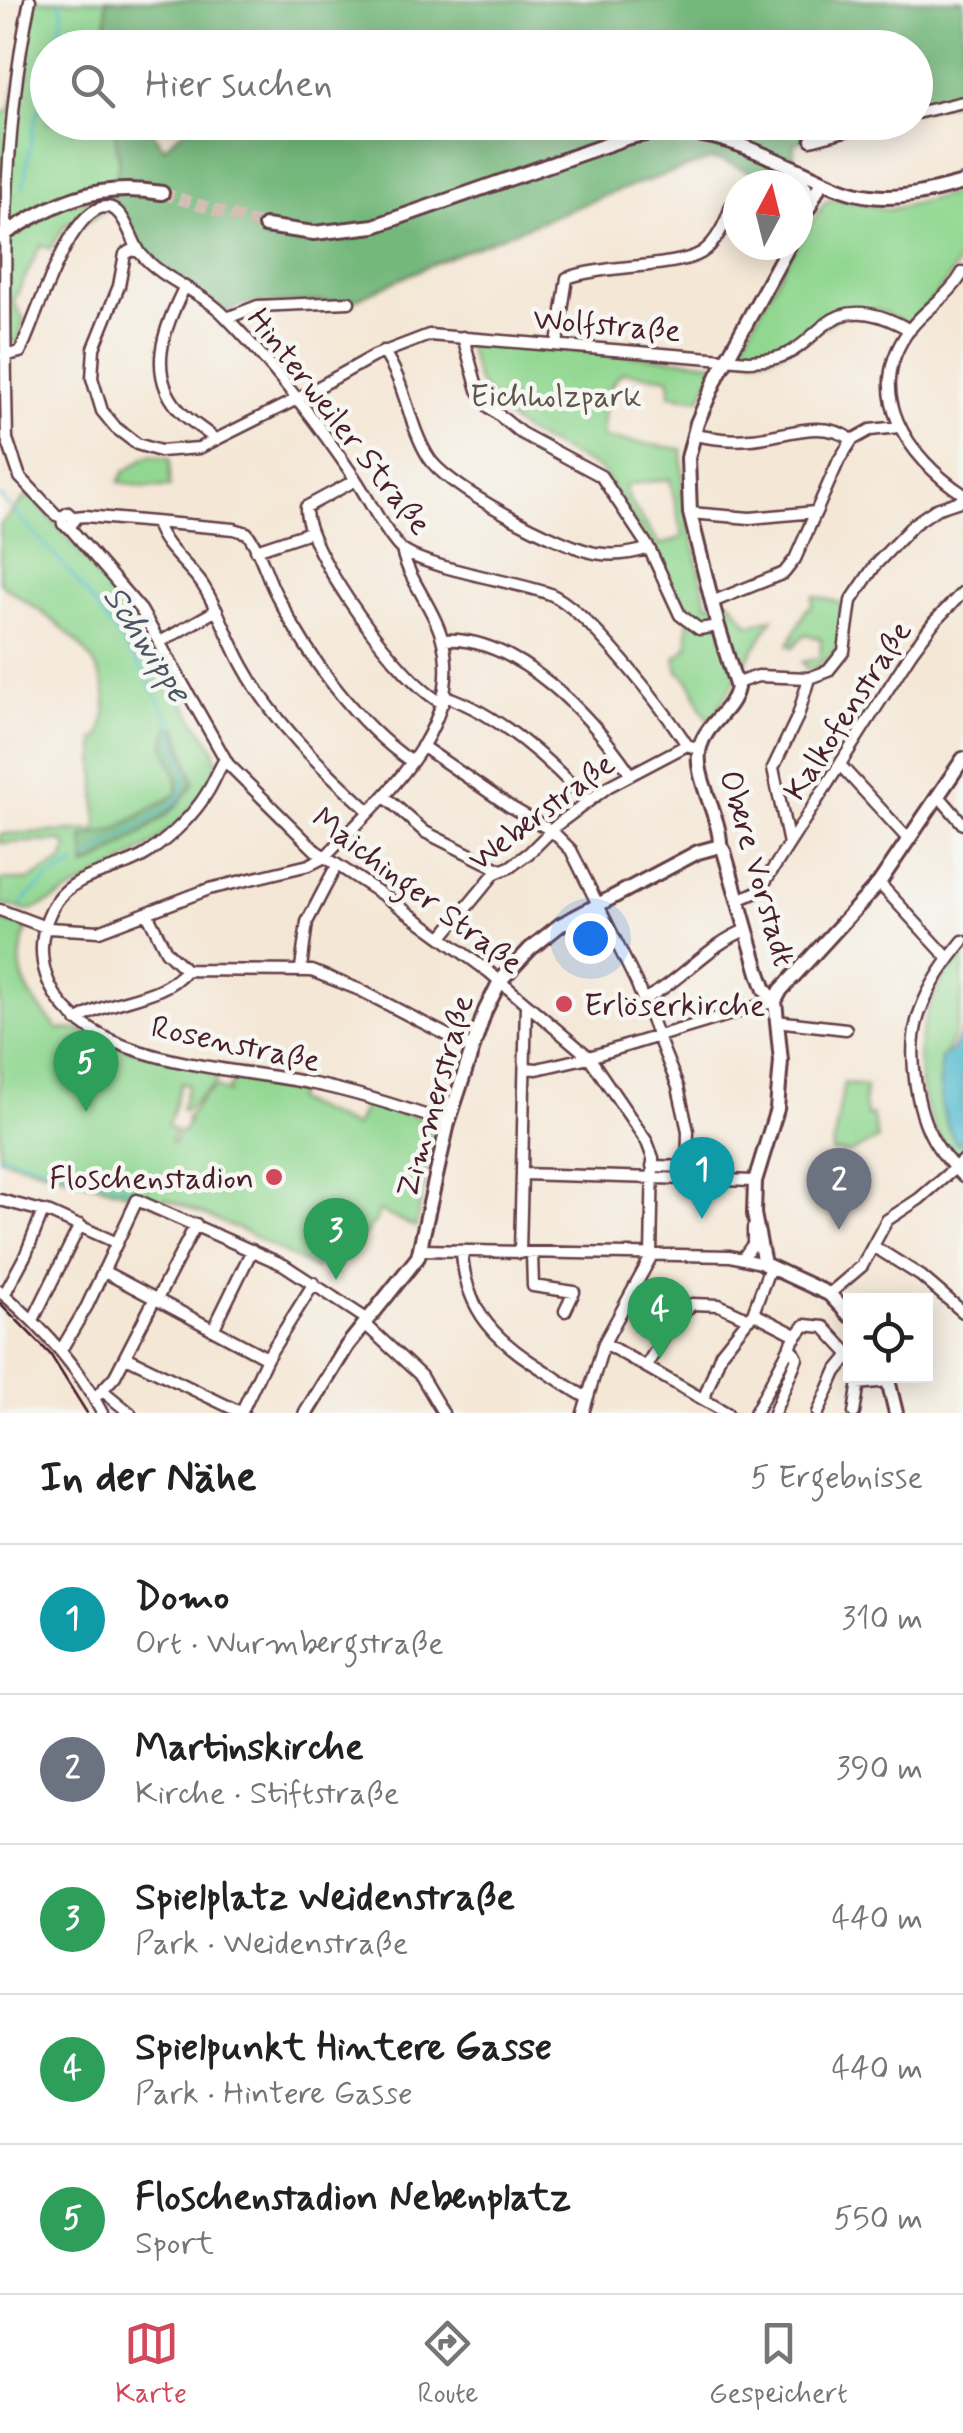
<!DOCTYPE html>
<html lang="de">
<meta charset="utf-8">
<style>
:root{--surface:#fff;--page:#f2f2f2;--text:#222;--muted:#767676;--line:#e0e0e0;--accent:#d1495b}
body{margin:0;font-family:Mynerve,sans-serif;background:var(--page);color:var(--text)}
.controls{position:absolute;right:30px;bottom:30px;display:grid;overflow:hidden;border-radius:0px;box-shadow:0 5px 25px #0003}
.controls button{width:90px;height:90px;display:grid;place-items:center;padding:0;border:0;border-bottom:2px solid var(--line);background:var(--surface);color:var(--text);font:50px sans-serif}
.compass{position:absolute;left:723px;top:170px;width:90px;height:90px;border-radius:50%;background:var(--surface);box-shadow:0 5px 25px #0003;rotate:7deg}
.you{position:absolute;left:590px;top:938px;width:35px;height:35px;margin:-25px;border:8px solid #fff;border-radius:50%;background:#1a73e8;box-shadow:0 0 0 15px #1a73e833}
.badge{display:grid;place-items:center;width:65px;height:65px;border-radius:50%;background:var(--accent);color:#fff;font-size:32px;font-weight:700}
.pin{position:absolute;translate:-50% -82px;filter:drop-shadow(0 2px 5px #0008)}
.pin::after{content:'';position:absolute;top:52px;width:35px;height:30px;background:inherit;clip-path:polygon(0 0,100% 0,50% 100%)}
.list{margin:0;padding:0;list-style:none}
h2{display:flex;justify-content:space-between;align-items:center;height:130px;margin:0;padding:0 40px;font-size:42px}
h2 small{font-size:32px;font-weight:400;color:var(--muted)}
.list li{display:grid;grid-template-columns:65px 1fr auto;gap:30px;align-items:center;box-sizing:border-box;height:150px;padding:0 40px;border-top:2px solid var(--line)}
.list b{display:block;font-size:38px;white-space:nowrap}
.list p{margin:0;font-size:32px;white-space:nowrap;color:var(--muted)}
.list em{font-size:32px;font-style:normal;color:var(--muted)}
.icon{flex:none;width:55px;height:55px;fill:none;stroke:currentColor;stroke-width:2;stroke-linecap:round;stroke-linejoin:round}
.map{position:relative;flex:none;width:963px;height:1413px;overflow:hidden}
.search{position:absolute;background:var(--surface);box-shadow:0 5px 25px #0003;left:30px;right:30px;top:30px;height:110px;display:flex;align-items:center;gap:25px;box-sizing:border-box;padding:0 35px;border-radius:55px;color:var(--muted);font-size:38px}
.sheet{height:880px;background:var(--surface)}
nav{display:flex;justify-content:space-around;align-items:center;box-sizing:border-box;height:140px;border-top:2px solid var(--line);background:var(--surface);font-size:28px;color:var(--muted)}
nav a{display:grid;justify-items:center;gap:5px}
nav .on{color:var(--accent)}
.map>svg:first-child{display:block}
</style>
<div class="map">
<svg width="963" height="1413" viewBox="0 0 963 1413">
<rect width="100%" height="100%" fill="#f6f6f2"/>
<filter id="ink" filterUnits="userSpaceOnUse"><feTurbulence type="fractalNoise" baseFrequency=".01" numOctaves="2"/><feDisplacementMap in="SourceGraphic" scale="20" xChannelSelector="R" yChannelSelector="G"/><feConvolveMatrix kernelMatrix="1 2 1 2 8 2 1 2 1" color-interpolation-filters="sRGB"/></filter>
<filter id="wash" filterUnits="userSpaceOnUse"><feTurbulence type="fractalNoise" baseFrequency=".0048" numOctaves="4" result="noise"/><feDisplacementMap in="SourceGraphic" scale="40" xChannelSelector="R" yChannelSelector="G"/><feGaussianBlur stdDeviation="2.25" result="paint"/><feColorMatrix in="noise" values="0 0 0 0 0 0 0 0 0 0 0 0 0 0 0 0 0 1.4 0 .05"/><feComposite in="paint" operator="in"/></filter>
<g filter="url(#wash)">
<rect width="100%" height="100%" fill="#f4e7d6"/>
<path fill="#91d791" stroke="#6e7b5e" stroke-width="2.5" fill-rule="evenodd" d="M35 0H106L107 47 48 48V122L114 123 119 161 115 183 72 190 70 204 113 194 111 206 77 228 67 223 50 249 41 245 13 302 24 319 19 343 0 340V114L10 110Z
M963 191C963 268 963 265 912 321L907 324C892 316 871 304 854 310 814 324 784 369 737 354L789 257 825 202 838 198 888 210Z
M478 340 714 363 715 368 700 399 670 395V378L623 372C604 386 602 415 603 438L682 449 683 494 707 604 730 600 749 625 773 618 710 722C694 704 700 686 678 671L675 658 688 647V619L652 549 600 469 526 433 492 406 477 379 467 345ZM670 479 683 537 660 545 629 500 625 485Z
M149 455 170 458V487H144L119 482 124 472Z
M29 494 138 616 191 715 214 748 217 763C197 826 132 859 78 887 62 895 46 906 28 911L0 904V880H29L63 861 67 848 63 841 0 843V834L97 830 95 739 100 738C102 728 106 716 106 706 107 648 41 613 0 583V525ZM164 745 184 752C187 770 191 780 183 798 177 812 103 860 85 867L84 837 116 829 177 794C180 779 170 759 164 745Z
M813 596 839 602C852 633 837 658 808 671L802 662 820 658 821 639 805 634 793 647 788 645 806 610 812 606Z
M0 918 27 929C10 974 28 996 58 1029L79 1030 112 1045 218 1071 216 1083 184 1111 181 1110 188 1085 181 1083 168 1126 175 1130 170 1142 174 1144 178 1132H183L188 1122 186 1119 204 1095 217 1087 229 1093V1087L240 1075 300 1084 295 1101 355 1127 366 1101 435 1122 416 1228 379 1211 376 1221 347 1256 340 1253 329 1266 319 1262 315 1269 245 1232 165 1198 161 1207 136 1195 0 1158Z
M963 951C963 988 963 1034 941 1058 938 1087 940 1118 956 1143L963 1141V1174C905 1099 903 1025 963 951Z
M844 1083 866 1086 864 1104 867 1116 872 1115 878 1139 850 1153 832 1152Z"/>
<path fill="#74b87b" stroke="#5f6c53" stroke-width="2.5" d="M106 0H963V99L916 111V48L107 47Z
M192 122 864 123 794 143 793 185H783L721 160H709L620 190 437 262 352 301 245 304 227 312 153 261 111 206 119 161 114 123H147L164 148Z
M169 727 177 728 194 782C179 812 116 852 85 867L83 837 116 829 177 794C180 779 170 759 164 745Z"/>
<path fill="#50b9ce" stroke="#4d6c7c" stroke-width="2.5" d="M963 1032V1141L956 1143C940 1119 938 1088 941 1058L952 1050Z"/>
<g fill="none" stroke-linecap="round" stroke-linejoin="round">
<path stroke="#50b9ce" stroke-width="2.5" d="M59 35 63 17 60 0
M56 48 58 39
M23 188 34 124 48 81
M0 496 70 572 144 672 170 721 185 773 181 796 171 806 89 858
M19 907C35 887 52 874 76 865
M0 1154 139 1191"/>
</g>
</g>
<g filter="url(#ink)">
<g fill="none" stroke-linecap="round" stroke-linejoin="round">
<path stroke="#d2bfb4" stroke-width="12" stroke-dasharray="12 6" stroke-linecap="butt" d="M162 193 265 226"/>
<g stroke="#643d45" stroke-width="15">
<path id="minor" d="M30 0C0 143 4 292 7 439L20 477 56 515 62 517
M916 113 963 102
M811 140 879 122
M139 252 133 250 125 254 119 286 94 348 92 378 102 411 116 428 137 444 160 451 199 448 297 399 374 356 429 335 748 361C762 360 775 360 787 354 803 347 812 334 826 324 852 303 884 315 910 330
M963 272C950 296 926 308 910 329 862 392 908 458 963 494
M184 288C164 329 144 376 184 415 194 424 206 431 216 440
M227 318 258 306 349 302
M463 337 478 390 489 407 521 433 601 476 649 548 680 615 699 629 718 626
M557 344 567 278C602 265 676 268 701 253 716 244 726 222 731 206
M383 351C406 383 408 425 429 458 448 488 559 546 595 553 613 556 632 554 649 548
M4 356 20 352C34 325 69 205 107 207 125 208 131 241 141 254 164 281 202 291 226 317 273 365 316 421 354 477 369 499 381 527 399 547 417 567 519 582 550 594 586 608 665 711 687 745L699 749
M693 435C712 438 730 441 750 439 784 437 822 417 852 440
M356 480 306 507C303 549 404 687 443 703
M690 513 750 518 815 512
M75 517 85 516 234 529 247 533C261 551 266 576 277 596 307 655 356 724 412 762
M156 523C163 547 188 564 202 584 219 610 228 639 243 666 274 723 322 768 369 811
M69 527 75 520 68 513 62 517 63 524 69 527 141 610 228 764 316 851 389 899 489 972 589 1057 647 1142 653 1158 651 1257 604 1343 583 1413
M256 550 310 532
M712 602 784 573 795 559 839 460 852 440 870 430 899 427
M443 640C517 635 592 717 630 773
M160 642 217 610
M737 683 758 676 809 678 828 671 844 651 851 601 876 564 914 524 936 509 963 500
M445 696C498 714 550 760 587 801
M422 746 509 806 552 831 571 850 636 982 678 1087 688 1131 687 1179
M225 759C218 770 214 782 207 793 193 816 170 837 148 853 119 873 78 870 56 902 42 924 38 950 46 975 75 1066 231 1066 309 1083 356 1092 402 1107 448 1123
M841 766 908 839
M938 795 963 824
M384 796 425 832 501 870
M789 844 773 768 798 716 809 678
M879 883 949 959
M738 900 759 891 911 653 934 622 963 592
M0 910 48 928 99 931 209 889 309 865 325 857C381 798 469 727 441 635 432 605 409 581 402 550
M147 913 166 951 186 970
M442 937 495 873 510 867 529 853 558 824 609 786 687 745
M963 941C944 964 925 991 917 1021 908 1055 916 1110 934 1141 942 1155 953 1166 963 1177
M301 968 307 922 333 872
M644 999C681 982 707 945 746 930
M77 1021C108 998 161 1001 186 970L312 971 360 990 472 1048
M776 1021 846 1029
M526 1068 537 1069 589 1057 775 1001
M652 1166 688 1167
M522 1174 755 1181
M0 1200 50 1213 115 1242
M873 1246 921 1276 963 1312
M421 1250 730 1256 764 1264
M462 1252C465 1311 497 1342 545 1371 559 1380 572 1390 586 1397
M520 1253 526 1004
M532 1253 533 1286 574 1292 565 1311
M743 1258 753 1244V1228
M103 1271 267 1358
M0 1291C41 1326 78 1365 102 1413
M829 1294 862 1266 887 1220 919 1199 963 1161
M4 1295 26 1254 43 1211
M156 1301 196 1224
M753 1313 796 1335
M33 1320 80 1225
M365 1324 421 1376 443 1413
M213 1330 252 1250
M604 1343 727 1413
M61 1350 87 1306 137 1200 284 1265 368 1320
M126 1357 242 1413
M646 1366 667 1332 692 1304 719 1305 749 1319
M858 1384 888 1381
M103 1391 130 1413
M95 1398 115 1376 154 1300
M704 1398 721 1353 753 1313 770 1267
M241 1413 267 1358 314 1283
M755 1413 794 1339 805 1325 824 1327 850 1355
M774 1413 797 1358 790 1345
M818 1413 836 1372 850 1355
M854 1413 860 1376"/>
</g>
<g stroke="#643d45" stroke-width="18">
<path id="major" d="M790 168 805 187 810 206
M265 226 314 233 374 226 626 138C699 120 747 147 812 176 831 185 850 194 871 196 901 200 934 191 963 183
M798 228 822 181
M0 237C56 202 94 182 162 193
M789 245 718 375 697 423 688 458 690 513 718 626 737 688C732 711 706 724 700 747 692 775 721 816 720 846L724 851 759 973 765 990 775 1001 781 1061 777 1109 755 1181 754 1214 764 1264 829 1294 850 1316
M775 1001 781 990 879 883 963 759
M887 1376 896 1413
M306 1413 347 1346 418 1257 448 1123 485 1011 500 981 530 949 560 925 698 852 720 846"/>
</g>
<use href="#minor" stroke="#fff" stroke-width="10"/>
<use href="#major" stroke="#fff" stroke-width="12"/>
<path stroke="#4a1f2b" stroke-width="2.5" d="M0 1303 50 1354 87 1413"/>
</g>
</g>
<g fill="#d1495b" stroke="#f6f6f2" stroke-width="4">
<circle cx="564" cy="1004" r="10"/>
<circle cx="274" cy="1177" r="10"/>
</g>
<g text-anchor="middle" stroke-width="9" stroke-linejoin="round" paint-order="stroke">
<g font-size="32" fill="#4a1f2b" stroke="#f6f6f2">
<text transform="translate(607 324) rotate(5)" y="11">Wolfstraße</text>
<text transform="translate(340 421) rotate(52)" y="11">Hinterweiler Straße</text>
<text transform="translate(847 710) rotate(-57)" y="11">Kalkofenstraße</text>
<text transform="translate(541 811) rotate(-37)" y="11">Weberstraße</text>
<text transform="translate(758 868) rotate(74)" y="11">Obere Vorstadt</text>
<text transform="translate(418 890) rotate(37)" y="11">Maichinger Straße</text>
<text transform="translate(236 1043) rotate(12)" y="11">Rosenstraße</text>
<text transform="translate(434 1096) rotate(-74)" y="11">Zimmerstraße</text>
</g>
<g font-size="32" fill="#5f564a" stroke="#f6f6f2">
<text x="556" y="406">Eichholzpark</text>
</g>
<g font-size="32" fill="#4a1f2b" stroke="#f6f6f2" text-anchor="start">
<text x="584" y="1015">Erlöserkirche</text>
<text x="254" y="1188" text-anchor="end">Floschenstadion</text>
</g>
<g font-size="35" font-style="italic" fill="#4c5564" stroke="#f6f6f2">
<text transform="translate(148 643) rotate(57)" y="12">Schwippe</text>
</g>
</g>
</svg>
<div class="controls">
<button><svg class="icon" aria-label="locate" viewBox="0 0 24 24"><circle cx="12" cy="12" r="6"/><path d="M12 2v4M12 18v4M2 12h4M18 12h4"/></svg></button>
</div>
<svg class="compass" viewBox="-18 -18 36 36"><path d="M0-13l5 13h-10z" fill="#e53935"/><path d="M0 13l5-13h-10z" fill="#767676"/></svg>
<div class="you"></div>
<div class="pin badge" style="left:702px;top:1219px;background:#0f9aa8">1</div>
<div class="pin badge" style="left:839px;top:1230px;background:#6b7280">2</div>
<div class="pin badge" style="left:336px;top:1280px;background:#2e9e5b">3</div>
<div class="pin badge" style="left:660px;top:1359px;background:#2e9e5b">4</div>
<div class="pin badge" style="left:86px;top:1112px;background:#2e9e5b">5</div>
<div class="search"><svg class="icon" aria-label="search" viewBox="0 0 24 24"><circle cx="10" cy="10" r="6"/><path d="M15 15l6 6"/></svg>Hier suchen</div>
</div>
<section class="sheet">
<h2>In der Nähe<small>5 Ergebnisse</small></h2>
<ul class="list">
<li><span class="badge" style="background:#0f9aa8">1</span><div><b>Domo</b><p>Ort · Wurmbergstraße</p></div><em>310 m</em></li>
<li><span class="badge" style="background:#6b7280">2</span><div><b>Martinskirche</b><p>Kirche · Stiftstraße</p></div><em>390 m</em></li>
<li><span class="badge" style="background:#2e9e5b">3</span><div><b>Spielplatz Weidenstraße</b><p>Park · Weidenstraße</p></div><em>440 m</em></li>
<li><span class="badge" style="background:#2e9e5b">4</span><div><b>Spielpunkt Hintere Gasse</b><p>Park · Hintere Gasse</p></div><em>440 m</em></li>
<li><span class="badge" style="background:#2e9e5b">5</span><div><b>Floschenstadion Nebenplatz</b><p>Sport</p></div><em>550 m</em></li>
</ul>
</section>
<nav>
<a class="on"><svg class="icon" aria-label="map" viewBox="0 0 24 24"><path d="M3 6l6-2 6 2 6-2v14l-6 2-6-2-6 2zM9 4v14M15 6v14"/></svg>Karte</a>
<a><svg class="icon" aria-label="directions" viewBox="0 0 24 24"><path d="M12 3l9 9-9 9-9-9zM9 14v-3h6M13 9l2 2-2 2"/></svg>Route</a>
<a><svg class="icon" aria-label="saved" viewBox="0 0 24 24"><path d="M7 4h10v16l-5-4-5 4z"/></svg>Gespeichert</a>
</nav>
